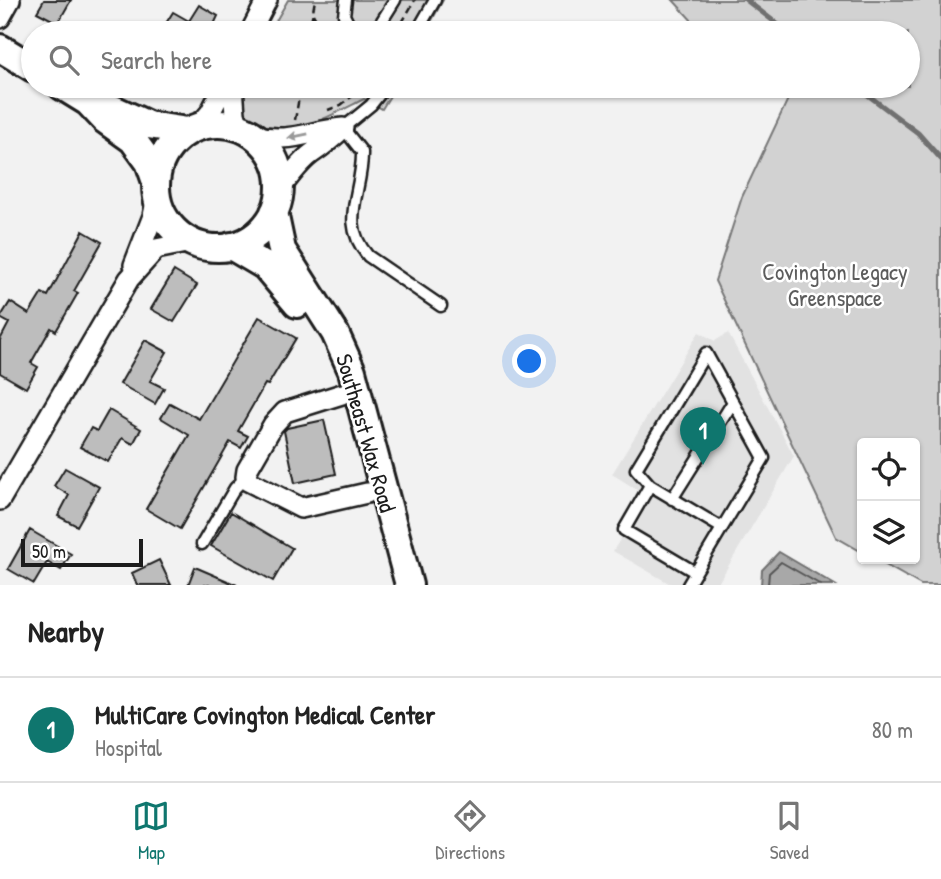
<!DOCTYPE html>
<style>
:root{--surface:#fff;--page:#f6f6f6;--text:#222;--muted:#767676;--line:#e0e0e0;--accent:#0f766e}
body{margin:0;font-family:"Patrick Hand",sans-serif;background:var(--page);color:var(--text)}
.controls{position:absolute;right:21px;bottom:21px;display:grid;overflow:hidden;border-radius:7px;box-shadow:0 2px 5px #0004}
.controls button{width:63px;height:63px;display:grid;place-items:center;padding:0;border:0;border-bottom:2px solid var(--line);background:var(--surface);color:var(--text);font:35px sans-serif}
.scale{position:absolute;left:21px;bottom:18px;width:122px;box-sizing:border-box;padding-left:7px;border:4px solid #1c1c1c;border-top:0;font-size:19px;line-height:24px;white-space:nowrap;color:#1c1c1c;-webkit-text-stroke:5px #fff;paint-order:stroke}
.you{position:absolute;left:530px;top:362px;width:24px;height:24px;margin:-18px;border:5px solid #fff;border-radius:50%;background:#1a73e8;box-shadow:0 0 0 10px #1a73e833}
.badge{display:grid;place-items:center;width:46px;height:46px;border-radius:50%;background:var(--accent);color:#fff;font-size:23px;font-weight:700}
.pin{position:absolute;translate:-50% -58px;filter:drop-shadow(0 2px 4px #0008)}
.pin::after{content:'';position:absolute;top:37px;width:24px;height:21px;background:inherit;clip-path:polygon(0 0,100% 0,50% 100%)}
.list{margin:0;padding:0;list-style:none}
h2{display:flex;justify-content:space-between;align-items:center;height:91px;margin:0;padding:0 28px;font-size:30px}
h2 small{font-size:23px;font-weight:400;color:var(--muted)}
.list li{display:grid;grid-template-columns:46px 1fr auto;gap:21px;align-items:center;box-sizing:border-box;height:105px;padding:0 28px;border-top:2px solid var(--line)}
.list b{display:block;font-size:26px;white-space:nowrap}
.list p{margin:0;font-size:23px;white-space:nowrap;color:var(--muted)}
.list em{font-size:23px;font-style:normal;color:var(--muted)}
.icon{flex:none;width:38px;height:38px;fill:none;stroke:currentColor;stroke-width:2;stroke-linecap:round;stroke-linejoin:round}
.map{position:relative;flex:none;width:941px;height:585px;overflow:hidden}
.search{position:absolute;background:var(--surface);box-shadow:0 2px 5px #0004;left:21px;right:21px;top:21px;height:77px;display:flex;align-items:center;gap:18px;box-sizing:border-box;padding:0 24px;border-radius:38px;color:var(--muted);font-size:26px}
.sheet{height:196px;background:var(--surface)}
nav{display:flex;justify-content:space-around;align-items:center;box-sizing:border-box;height:98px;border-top:2px solid var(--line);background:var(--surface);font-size:19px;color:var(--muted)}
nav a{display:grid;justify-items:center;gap:4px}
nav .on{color:var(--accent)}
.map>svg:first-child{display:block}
</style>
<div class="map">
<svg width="941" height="585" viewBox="0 0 941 585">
<rect width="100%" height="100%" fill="#f2f2f2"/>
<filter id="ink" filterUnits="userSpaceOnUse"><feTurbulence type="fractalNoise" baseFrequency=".0143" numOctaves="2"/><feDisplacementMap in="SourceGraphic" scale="14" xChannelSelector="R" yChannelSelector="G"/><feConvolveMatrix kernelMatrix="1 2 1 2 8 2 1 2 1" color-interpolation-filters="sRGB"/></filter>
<g filter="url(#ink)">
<path fill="#e2e2e2" d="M699 332 715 341 728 333 794 456 717 585H672L613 551 647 496 612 474Z"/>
<path fill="#d2d2d2" stroke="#777" stroke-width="2" d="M288 0H443L425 33H269Z
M673 0H941V585H921L875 559H915V443H862V552L836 537 715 281 742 197 789 97 770 86H908V33H703Z
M242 86H396L382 109 364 99C337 112 276 149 250 122 242 112 239 98 242 86Z"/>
<path fill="#a8a8a8" stroke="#707070" stroke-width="2" d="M779 552 835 585H761L762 570Z"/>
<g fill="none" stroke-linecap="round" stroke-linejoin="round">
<path stroke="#545454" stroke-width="2" d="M768 585 769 573 781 562 821 585"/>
<path stroke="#707070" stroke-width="5" d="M746 0 789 33
M856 86 918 133 941 159"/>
</g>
<path fill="#bdbdbd" stroke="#1c1c1c" stroke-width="2" d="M44 0H71L58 23 37 12Z
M199 5 218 16 210 33H172L163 28 173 12 189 21Z
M83 231 102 242 74 291 78 293 56 331 51 328 31 363 38 367 26 388 0 373V340L9 323 0 318 10 302 29 314 42 293 48 296Z
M174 271 197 285 174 322 151 309Z
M259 317 296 338 268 385 265 384 238 431 248 436 241 448 230 442 180 529 146 509 189 435 161 418 170 403 199 419Z
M145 340 167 352 150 381 164 388 155 404 120 384Z
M109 410 141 429 133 444 122 438 108 462 80 447 91 428 97 431Z
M324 420 336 474 295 483 284 431 287 428Z
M65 468 99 487 77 526 58 516 69 495 54 486Z
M231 512 292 548 273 581 211 546Z
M30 530 71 554 61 570 47 562 34 584 8 569Z
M159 560 171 585H137L132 573Z
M195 567 237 585H188Z"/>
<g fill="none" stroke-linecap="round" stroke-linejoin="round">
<g stroke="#1c1c1c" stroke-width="15">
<path id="lane" d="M346 0 344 15 353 33
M361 33 380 24 395 0
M416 33 435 0
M386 86 371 105 343 128 362 152C363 192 338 221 368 256L441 306
M650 485 636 469 706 353 764 458 722 528
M672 499 733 402
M202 544 235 488 246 477
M688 585 722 528 650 485 624 530 695 572"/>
</g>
<g stroke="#1c1c1c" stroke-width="24">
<path id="street" d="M0 18 10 0
M250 33 267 0
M233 86 235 114 239 127
M198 127 210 113 224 86
M253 135C290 144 308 131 343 128
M280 189C289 177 299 163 311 154 324 145 332 139 343 128
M134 265 153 216 157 197
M342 394 285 412 273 425 247 470 246 477 248 481 301 508 367 493
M0 500 129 279 156 249 191 242"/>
</g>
<g stroke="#1c1c1c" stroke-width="32">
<path id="secondary" d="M0 48 33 68
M62 86 88 102 105 120 133 140 149 162 156 182
M107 106 148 125 188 131
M156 186a62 62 0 1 1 124 0a62 62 0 1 1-124 0Z
M274 212 282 250 335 333 352 371 409 585
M231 246 265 266 297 304"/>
</g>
<path stroke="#1c1c1c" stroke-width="2.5" stroke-dasharray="7 5" stroke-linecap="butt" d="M313 14 323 33
M309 33 315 0
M396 33 415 0
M350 86 355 95
M328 110 341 105 365 86
M295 120 301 86"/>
<use href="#lane" stroke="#fff" stroke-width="10"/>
<use href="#street" stroke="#fff" stroke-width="19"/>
<use href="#secondary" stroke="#fff" stroke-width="26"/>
</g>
<defs><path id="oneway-solid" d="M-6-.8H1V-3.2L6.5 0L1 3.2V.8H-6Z" transform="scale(1.75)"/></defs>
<use fill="#999" href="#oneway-solid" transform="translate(298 136) rotate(168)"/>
</g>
<g text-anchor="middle" stroke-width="5" stroke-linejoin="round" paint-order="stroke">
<g font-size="23" fill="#5c5c5c" stroke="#fff">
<text x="835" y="280">Covington Legacy<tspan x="835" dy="26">Greenspace</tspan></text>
</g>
<g font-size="23" fill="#1c1c1c" stroke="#fff">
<text transform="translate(366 433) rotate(74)" y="8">Southeast Wax Road</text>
</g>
</g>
</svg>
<div class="controls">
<button><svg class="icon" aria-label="locate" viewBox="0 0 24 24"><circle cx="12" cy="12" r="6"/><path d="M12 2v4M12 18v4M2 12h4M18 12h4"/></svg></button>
<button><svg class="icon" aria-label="layers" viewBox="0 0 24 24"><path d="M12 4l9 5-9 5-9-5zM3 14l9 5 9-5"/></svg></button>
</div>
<div class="scale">50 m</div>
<div class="you"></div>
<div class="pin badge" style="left:703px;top:465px">1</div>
<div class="search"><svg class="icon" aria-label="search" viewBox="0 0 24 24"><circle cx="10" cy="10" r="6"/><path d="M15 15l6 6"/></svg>Search here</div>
</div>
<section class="sheet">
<h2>Nearby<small></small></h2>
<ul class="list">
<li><span class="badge">1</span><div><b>MultiCare Covington Medical Center</b><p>Hospital</p></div><em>80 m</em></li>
</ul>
</section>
<nav>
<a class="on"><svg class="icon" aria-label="map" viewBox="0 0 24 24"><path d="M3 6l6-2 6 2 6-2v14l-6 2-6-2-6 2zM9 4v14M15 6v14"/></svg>Map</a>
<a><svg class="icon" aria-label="directions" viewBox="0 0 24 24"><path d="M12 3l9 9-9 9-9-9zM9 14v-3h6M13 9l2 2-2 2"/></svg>Directions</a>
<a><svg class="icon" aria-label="saved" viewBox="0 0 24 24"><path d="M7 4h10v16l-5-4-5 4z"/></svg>Saved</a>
</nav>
